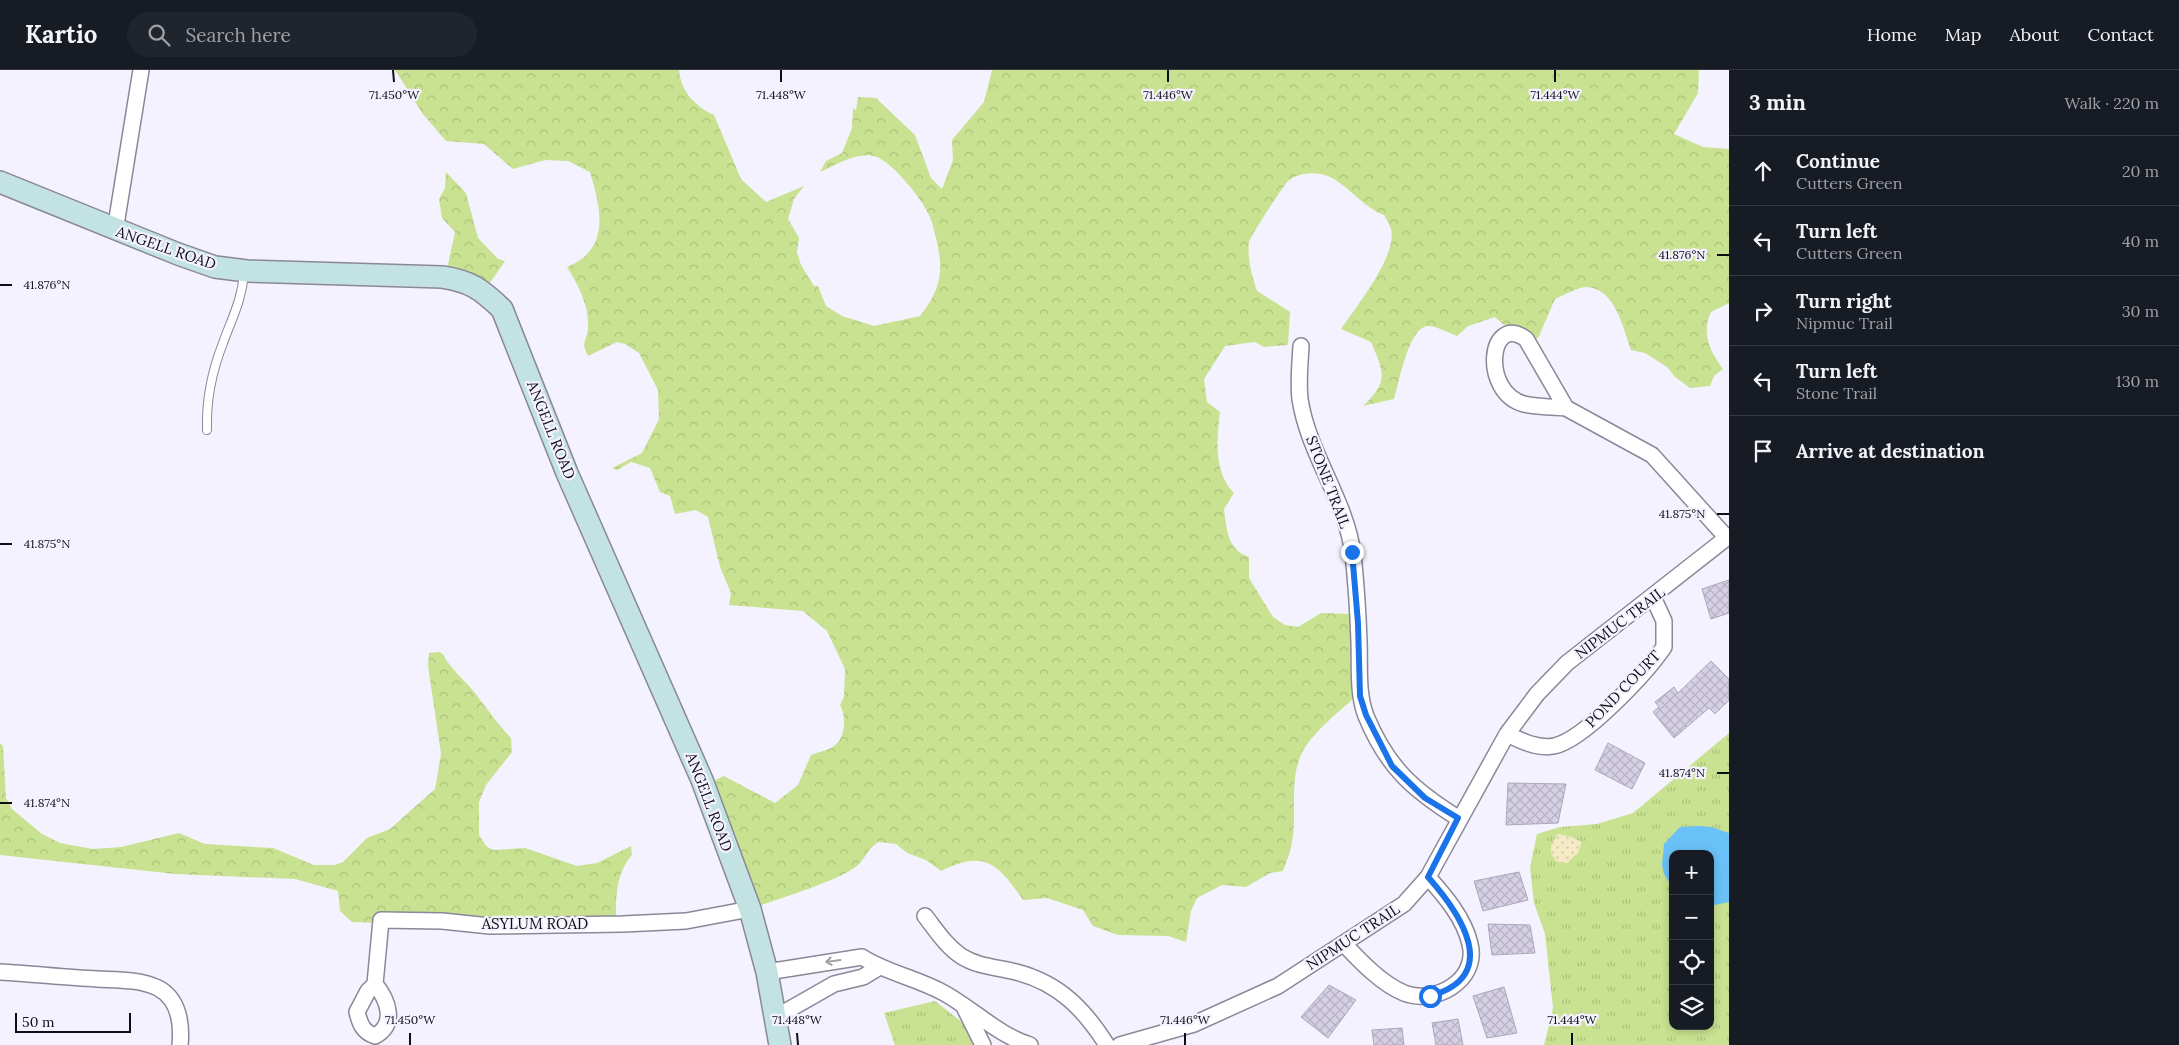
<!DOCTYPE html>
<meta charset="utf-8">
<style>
:root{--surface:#171b24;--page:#20242c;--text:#f1f3f6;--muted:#9ea1a6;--line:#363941}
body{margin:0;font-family:Lora,serif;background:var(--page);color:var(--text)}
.controls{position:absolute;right:15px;bottom:15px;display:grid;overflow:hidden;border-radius:10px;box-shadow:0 2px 8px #0003}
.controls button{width:45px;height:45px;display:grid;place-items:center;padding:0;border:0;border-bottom:1px solid var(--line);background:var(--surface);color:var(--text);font:25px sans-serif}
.scale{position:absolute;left:15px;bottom:12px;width:116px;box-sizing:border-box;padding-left:5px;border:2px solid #0e0d13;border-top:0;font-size:14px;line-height:18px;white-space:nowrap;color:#0e0d13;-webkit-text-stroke:4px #f4f2fe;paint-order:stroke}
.stop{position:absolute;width:15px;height:15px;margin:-11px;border:4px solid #1a73e8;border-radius:50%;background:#fff}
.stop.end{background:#1a73e8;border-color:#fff;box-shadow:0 1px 5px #0008}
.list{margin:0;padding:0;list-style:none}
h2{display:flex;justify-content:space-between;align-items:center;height:65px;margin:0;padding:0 20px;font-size:21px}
h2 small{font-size:16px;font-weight:400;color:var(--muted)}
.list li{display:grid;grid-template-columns:32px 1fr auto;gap:15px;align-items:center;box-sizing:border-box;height:70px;padding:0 20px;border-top:1px solid var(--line)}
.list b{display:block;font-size:19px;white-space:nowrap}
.list p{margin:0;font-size:16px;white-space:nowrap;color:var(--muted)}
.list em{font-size:16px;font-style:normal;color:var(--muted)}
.icon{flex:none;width:28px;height:28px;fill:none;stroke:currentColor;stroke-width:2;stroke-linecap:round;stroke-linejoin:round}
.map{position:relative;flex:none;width:1729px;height:975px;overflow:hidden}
header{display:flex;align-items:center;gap:30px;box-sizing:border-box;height:70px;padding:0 25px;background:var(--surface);border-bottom:1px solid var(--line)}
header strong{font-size:24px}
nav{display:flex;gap:28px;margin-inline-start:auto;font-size:18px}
.search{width:350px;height:45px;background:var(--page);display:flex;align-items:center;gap:12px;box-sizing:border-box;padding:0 18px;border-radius:28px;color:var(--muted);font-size:19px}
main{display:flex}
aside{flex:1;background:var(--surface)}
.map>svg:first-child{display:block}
</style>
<header>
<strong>Kartio</strong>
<div class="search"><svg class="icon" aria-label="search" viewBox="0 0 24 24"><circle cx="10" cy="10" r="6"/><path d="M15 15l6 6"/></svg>Search here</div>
<nav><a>Home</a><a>Map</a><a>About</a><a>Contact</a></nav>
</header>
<main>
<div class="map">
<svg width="1729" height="975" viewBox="0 0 1729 975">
<defs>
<pattern id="grass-tufts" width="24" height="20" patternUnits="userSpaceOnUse" patternTransform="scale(1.25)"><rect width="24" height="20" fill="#c9e291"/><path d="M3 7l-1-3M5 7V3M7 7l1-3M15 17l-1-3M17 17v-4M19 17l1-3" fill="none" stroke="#abc17c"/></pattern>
<pattern id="forest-crowns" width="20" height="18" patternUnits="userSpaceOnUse" patternTransform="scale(1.25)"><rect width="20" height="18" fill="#c9e291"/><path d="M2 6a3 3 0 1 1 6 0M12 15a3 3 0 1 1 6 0" fill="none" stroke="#abc17c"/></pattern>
<pattern id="sand-dots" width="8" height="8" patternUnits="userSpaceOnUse" patternTransform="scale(1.25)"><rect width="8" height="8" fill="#f4eac5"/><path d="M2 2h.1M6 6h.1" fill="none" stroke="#d0c8a8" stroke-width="1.8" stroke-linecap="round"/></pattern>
<pattern id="building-cross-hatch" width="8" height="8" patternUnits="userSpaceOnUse" patternTransform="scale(1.25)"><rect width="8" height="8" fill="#d6d0e4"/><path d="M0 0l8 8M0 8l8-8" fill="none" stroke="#b6b1c3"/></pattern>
</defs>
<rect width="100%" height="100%" fill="#f4f2fe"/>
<path fill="url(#grass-tufts)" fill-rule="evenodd" d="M1729 663V975H1544L1553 938 1545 864 1534 833 1530 798 1537 764 1560 757 1597 754 1633 743ZM1673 784H1710V956H1673Z
M935 931 968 957 975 975H895L884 943Z"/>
<path fill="url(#forest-crowns)" d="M395 0H679C681 22 695 36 714 45L741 109 766 132 804 116 794 129 788 149 799 168 797 182 801 195 814 216H818L826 236 842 246 874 256 920 246C931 232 938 220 940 202 942 191 935 161 931 150 926 133 893 93 877 87 859 80 836 95 820 102L826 91 842 83 852 58 853 38 856 40 858 27 876 28 915 65 931 108 942 119 953 90 952 70 984 32 992 0H1699L1698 23 1674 64 1703 77 1729 79V233L1711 242C1701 263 1710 282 1723 299L1714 306 1710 316 1690 318 1675 307 1667 297 1645 283 1631 280C1623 259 1616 219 1587 217 1578 217 1564 225 1555 229L1539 266 1529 278 1495 247 1468 256 1457 266C1449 263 1435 255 1427 256 1408 259 1399 313 1394 329L1363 336C1389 311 1384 303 1371 272L1341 259C1356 237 1398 185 1391 159 1390 155 1386 149 1384 145 1361 137 1343 108 1321 104 1310 102 1296 104 1288 111 1283 116 1250 167 1249 172 1247 190 1252 205 1257 221L1290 242 1288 275 1264 277 1255 272 1225 276 1204 309 1207 332 1220 342C1217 368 1213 402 1234 423L1224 439C1227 461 1227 479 1249 487V508L1273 547 1285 555 1298 557 1321 543 1352 544 1355 627C1339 642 1319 657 1306 676 1287 704 1298 740 1292 772 1291 781 1286 792 1283 801L1270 803 1246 817 1222 815 1197 828 1191 841 1186 872 1168 866 1118 865 1093 856 1083 840 1047 828 1023 830C998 794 985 779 941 801L926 790 907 783 896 774 878 772C866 781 867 786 858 795 842 810 769 832 744 841L698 718 724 706 775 733 798 715 811 685C818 682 825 681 831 678 846 670 847 648 840 635L844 627 845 599 827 561 803 541 729 535 731 523 720 497 708 447 696 440 675 444 670 426 660 422 650 398 631 392 617 400 612 398 642 383 659 349 658 320 639 283 625 274 617 272 588 286C580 269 588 272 588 256 589 235 578 215 567 197 611 179 601 139 590 102L568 91 545 90 513 99 484 74 446 71 422 43Z
M446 102 466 123 478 168 498 189 505 191 487 217 445 208 455 162 442 148 439 129 445 118Z
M439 582 443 584C450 599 465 610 475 623 488 640 496 652 511 668L512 682 486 715 479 732V765L486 776 493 780 525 778 577 796 597 793 631 776 632 785C615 805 616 828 616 854L503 858 352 852 340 841 338 821 295 809 175 804 0 785V673L3 676 6 728 12 739 42 764 60 773 93 779 121 777 179 763 205 774 273 778 314 795H335L343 792 367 768 390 759 435 719 441 684 428 596 429 583Z"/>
<path fill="url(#sand-dots)" d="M1557 764 1569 766 1582 772 1578 783 1567 793 1557 792 1551 784V776Z"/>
<path fill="#6ac1f7" d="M1698 756 1711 757 1729 763V832L1710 836V784H1673V818L1664 804 1662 795 1664 774 1680 757Z"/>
<path fill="url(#building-cross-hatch)" stroke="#ada7ba" d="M1729 510V543L1711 549 1702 519Z
M1711 591 1729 609V630L1715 644 1709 638 1674 668 1653 642 1659 637 1655 632 1674 617 1678 623Z
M1608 673 1645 693 1632 719 1595 700Z
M1508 713 1566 714 1558 753 1506 755Z
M1519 802 1528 830 1483 841 1474 811Z
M1488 854 1530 855 1535 883 1492 885Z
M1329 915 1356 930 1328 968 1301 947Z
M1504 917 1517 963 1487 968 1473 926Z
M1458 949 1463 975H1436L1432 953Z
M1402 958 1404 975H1374L1372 960Z"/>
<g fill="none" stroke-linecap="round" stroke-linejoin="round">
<g stroke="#8b8799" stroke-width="10">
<path id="lane" d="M207 360C206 330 212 301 223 273 232 248 242 230 244 203"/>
</g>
<g stroke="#8b8799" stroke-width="18">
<path id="street" d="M115 161 141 0
M1301 276C1300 293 1298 313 1300 329 1308 383 1346 430 1353 484 1356 512 1358 542 1359 571 1360 595 1357 623 1366 646 1387 697 1413 720 1458 748
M1566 338C1552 337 1537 337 1524 334 1481 323 1488 242 1526 269L1566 338 1652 385 1727 468
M1507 664C1521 671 1538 679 1554 676 1584 670 1647 602 1664 577V551L1653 527
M925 846C936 860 946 876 961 886 978 897 997 897 1016 902 1059 913 1084 939 1107 975
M1345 875C1361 892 1382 914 1404 923 1434 935 1479 911 1470 874 1464 848 1445 826 1428 807
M0 902C32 904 64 907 97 909 116 910 140 909 158 918 179 929 182 954 180 975
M767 902 862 887C887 903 917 908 944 923 973 939 998 965 1030 975
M375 914C388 930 397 954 375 966 363 962 360 954 357 942L368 921 375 914 381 850 442 851 490 856 623 854 686 851 750 839
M965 939 983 975
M776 947 834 914 863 907 878 898
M1120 975 1194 954 1278 916 1404 834 1428 807 1507 664 1537 624 1567 593 1729 466"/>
</g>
<g stroke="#8b8799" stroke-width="24">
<path id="secondary" d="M0 112 178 184 215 197 247 201 442 207C470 211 481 219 502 239L567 403 702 710 750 839 767 902 780 975"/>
</g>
<use href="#lane" stroke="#fff" stroke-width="8"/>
<use href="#street" stroke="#fff" stroke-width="15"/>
<use href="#secondary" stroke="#c3e2e2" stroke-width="21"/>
</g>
<defs><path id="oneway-shaft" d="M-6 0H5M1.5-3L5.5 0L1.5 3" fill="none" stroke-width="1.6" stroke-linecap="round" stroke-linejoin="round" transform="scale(1.25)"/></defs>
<use stroke="#9f9ea1" href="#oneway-shaft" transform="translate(833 891) rotate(172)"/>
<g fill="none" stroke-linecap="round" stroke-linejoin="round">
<path stroke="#1a73e8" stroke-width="6" d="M1352 482 1358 553 1360 626 1366 645 1392 696 1425 728 1458 748 1428 807C1460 843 1503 906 1430 926"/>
</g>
<path fill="none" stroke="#0e0d13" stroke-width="2" d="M393 0 394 12M781 0V12M1168 0V12M1555 0V12M1717 185H1729M0 215H12M1717 444H1729M0 474H12M1717 703H1729M0 733H12M410 963V975M797 963 798 975M1185 963V975M1572 963V975"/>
<g text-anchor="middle" stroke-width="4.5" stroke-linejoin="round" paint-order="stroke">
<g font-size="15" fill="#0e0d13" stroke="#f4f2fe">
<text transform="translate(166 178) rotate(19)" y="5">ANGELL ROAD</text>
<text transform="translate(551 360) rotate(68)" y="5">ANGELL ROAD</text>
<text transform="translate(1328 412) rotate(69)" y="5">STONE TRAIL</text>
<text transform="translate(1620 553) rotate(-37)" y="5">NIPMUC TRAIL</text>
<text transform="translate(1623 619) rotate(-46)" y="5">POND COURT</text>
<text transform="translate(709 732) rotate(69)" y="5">ANGELL ROAD</text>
<text x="535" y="859">ASYLUM ROAD</text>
<text transform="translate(1353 867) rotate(-33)" y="5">NIPMUC TRAIL</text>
</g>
</g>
<g font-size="12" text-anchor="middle" fill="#0e0d13" stroke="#f4f2fe" stroke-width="4.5" stroke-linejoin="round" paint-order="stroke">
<text x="394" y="29">71.450°W</text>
<text x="781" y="29">71.448°W</text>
<text x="1168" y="29">71.446°W</text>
<text x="1555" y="29">71.444°W</text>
<text x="1682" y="189">41.876°N</text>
<text x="47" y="219">41.876°N</text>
<text x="1682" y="448">41.875°N</text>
<text x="47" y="478">41.875°N</text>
<text x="1682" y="707">41.874°N</text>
<text x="47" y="737">41.874°N</text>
<text x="410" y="954">71.450°W</text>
<text x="797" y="954">71.448°W</text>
<text x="1185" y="954">71.446°W</text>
<text x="1572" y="954">71.444°W</text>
</g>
</svg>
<div class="controls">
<button>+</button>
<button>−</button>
<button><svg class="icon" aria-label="locate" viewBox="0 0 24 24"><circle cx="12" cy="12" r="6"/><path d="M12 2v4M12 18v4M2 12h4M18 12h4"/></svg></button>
<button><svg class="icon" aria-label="layers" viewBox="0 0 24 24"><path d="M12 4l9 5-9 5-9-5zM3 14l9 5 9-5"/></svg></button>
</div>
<div class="scale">50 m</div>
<div class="stop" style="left:1430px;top:926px"></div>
<div class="stop end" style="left:1352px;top:482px"></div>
</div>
<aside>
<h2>3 min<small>Walk · 220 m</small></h2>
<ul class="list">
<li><svg class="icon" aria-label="ahead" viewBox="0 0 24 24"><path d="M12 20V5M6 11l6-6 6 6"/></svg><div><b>Continue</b><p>Cutters Green</p></div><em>20 m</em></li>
<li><svg class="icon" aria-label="left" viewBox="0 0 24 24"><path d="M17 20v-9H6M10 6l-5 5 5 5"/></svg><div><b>Turn left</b><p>Cutters Green</p></div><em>40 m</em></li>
<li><svg class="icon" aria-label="right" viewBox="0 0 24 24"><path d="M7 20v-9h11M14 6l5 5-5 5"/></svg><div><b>Turn right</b><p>Nipmuc Trail</p></div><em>30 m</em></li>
<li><svg class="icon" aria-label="left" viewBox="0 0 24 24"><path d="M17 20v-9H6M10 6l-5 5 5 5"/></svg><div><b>Turn left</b><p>Stone Trail</p></div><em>130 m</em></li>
<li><svg class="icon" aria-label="arrive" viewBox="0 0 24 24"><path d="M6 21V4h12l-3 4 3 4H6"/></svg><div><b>Arrive at destination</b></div></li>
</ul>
</aside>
</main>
